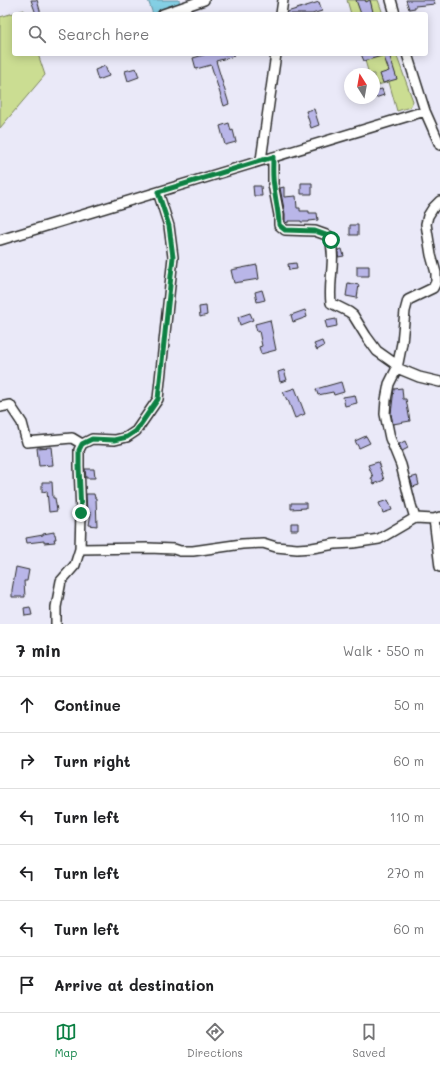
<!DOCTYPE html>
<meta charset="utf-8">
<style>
:root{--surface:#fff;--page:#f6f6f6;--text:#202124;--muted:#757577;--line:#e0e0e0;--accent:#0b8043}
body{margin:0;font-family:Mali,sans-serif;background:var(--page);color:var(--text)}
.compass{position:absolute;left:344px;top:68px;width:36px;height:36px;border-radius:50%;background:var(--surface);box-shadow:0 2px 10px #0003;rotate:349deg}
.stop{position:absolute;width:12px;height:12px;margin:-9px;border:3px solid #0b8043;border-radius:50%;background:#fff}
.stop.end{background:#0b8043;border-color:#fff;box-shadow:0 1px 4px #0008}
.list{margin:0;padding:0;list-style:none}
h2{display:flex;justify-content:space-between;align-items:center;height:52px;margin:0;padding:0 16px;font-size:17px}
h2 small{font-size:13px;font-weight:400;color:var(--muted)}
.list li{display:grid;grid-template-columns:26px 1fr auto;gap:12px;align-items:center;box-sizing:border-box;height:56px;padding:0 16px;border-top:1px solid var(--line)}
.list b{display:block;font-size:15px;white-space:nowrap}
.list em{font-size:13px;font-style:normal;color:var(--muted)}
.icon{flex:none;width:22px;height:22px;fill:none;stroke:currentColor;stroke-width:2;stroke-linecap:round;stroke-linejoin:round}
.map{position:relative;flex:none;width:440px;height:624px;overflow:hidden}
.search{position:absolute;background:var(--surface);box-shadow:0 2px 10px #0003;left:12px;right:12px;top:12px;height:44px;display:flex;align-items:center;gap:10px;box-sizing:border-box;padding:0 14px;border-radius:4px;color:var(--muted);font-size:15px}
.sheet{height:388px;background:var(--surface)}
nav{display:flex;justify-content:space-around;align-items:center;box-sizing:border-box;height:56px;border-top:1px solid var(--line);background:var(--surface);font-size:11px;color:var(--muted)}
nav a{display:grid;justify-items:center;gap:2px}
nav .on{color:var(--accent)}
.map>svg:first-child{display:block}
</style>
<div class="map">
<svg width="440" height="624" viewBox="0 0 440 624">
<rect width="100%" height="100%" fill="#eae9f8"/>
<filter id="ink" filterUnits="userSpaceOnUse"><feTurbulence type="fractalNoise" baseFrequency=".025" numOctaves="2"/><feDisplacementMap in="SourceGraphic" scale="8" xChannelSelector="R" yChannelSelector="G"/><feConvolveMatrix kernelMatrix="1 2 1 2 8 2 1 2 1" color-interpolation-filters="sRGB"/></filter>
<g filter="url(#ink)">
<path fill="#cbdd92" stroke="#7b845e" d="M347 0H378L383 14H351Z
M24 10 25 14H14V54H38L45 75 0 128V17Z
M363 54H396L413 101 410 107 397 111 389 82 374 86V74H369Z"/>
<path fill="#84cfe4" stroke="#608d9a" d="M148 0H179L180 5 153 14Z"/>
<path fill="#b9b6e8" stroke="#2b2b2b" d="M31 0H37L41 14H36Z
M356 0H365L366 2 370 0 373 12 367 14H361Z
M406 0H434L435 4 415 6V8L409 9Z
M319 2 322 11 312 14H287V12Z
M207 54H234V56L216 61 229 104 224 106 211 65 196 69 193 58Z
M361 54H382V56L364 61Z
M383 54H389L397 79 383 83 380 74 389 71Z
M105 66 109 76 98 80 95 70Z
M136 68 139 77 128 81 125 71Z
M382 89 384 95 375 98 374 91Z
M314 109 319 125 311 128 306 111Z
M229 123 231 131 233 130 236 142 225 145 220 126Z
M301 183H312V194H301Z
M253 186H261L262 196H254Z
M284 187V197L296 196 297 208H300V211H309V213H317L318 220 309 221V222H301V221H288V223L285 222V214L280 188Z
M350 225H358V235H350Z
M342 249 344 256 338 257V250Z
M296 263 297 269 289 270 288 264Z
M257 265 259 279 234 283 231 270Z
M357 266H369V276H357Z
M348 283 359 285 357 298 346 296Z
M262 290 265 300 257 302 255 292Z
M206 306 207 315 200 317 199 307Z
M305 310 307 317 293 322 291 315Z
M250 313 253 320 240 325 238 317Z
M336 319 337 326 327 328 325 321Z
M270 320 276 350 261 354 259 347 262 346 259 331 257 332 255 324Z
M322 341 324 346 317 350 314 344Z
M284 370 287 380 280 382 278 372Z
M341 382 344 392 334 395 333 392 318 395 316 389Z
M295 388 305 414 295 418 288 400H287L283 392Z
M402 388 403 399H406L410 421 393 424 391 414 394 389Z
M355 395 357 403 345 406 343 397Z
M366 436 370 443 359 448 355 441Z
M405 441 408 448 402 451 399 444Z
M51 447 53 465 39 466 37 448Z
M378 462 384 480 374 484 371 478 373 477 368 465Z
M85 469H94L95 478H86Z
M417 476 419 485 413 487 410 478Z
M42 482H52L53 498H55L57 511 49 512 47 491 42 492Z
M86 494H94L95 498H96L97 526 89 525 91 513H87Z
M388 500 392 510 383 513 379 503Z
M291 503H306V508L291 509Z
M291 523H298V530H291Z
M54 532V534H55L56 539H54L55 542 44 543V541L27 543 26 538 43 535V534Z
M16 567 29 570 27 581H24L25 597H12V590Z
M30 607 32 615 25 616 24 608Z"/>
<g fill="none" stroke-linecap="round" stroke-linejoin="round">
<g stroke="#2b2b2b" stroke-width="12">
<path id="minor" d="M391 0 395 14
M163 14 204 0
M281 14 283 0
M425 111 440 145
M273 157V184L279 215V225L285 230 315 231 329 236C337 258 328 281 331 303L349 312 353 315 366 336 377 351 394 363 397 368 389 384 386 400 385 414 390 438 401 465 411 505 415 518
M261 160 276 54
M440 201 433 208 428 216 426 224 431 255 436 273V282L433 288 408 300 405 311 402 343 397 368 419 377 440 382
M0 240 425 111 407 54
M0 407 10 405 22 423 27 442 72 438 82 444
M434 519 440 567
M80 549 148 548 174 549 180 551H193L242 544 263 543 276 547 297 549 312 548 335 544 353 543 379 539 415 518 434 519 440 517
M56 624V607L61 581 75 565 80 549 81 513 79 466V450L82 444 92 439 115 440 127 437 136 431 158 399 173 257 169 226 158 192"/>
</g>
<use href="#minor" stroke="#fff" stroke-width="9"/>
</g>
</g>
<g fill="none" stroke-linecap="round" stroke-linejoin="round" filter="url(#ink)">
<path stroke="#0b8043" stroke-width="5" d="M81 513 79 466V450L82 444 92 439 114 440 127 437 136 431 158 399 173 257 169 226 158 192 273 157C273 167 272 177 274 186 275 199 279 212 279 225L285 230 315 231 329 236 331 240"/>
</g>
</svg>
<svg class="compass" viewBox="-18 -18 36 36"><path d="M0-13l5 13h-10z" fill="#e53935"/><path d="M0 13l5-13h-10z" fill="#757577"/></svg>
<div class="stop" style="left:331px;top:240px"></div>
<div class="stop end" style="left:81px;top:513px"></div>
<div class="search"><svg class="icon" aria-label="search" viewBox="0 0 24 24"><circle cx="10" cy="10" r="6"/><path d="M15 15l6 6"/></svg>Search here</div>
</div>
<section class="sheet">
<h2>7 min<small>Walk · 550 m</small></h2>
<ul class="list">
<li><svg class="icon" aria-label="ahead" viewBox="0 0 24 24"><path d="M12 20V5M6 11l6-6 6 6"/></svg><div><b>Continue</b></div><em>50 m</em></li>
<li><svg class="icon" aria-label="right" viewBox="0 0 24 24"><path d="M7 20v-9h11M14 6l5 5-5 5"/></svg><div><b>Turn right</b></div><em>60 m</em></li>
<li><svg class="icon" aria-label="left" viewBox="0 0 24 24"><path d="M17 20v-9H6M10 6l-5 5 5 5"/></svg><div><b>Turn left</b></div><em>110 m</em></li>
<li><svg class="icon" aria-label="left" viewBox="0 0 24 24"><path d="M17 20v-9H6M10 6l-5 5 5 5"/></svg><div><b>Turn left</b></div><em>270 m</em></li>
<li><svg class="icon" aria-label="left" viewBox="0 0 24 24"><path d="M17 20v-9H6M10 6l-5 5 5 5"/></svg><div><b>Turn left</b></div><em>60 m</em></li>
<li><svg class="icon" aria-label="arrive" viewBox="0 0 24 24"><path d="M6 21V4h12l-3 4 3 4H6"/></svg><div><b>Arrive at destination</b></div></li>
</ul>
</section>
<nav>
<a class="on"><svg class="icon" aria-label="map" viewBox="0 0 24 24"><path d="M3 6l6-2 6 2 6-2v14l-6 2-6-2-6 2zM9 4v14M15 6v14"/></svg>Map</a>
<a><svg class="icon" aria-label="directions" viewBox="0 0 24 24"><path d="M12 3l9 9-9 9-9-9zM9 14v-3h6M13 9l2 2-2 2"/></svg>Directions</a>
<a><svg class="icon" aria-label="saved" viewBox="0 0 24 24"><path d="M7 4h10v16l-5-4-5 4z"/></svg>Saved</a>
</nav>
